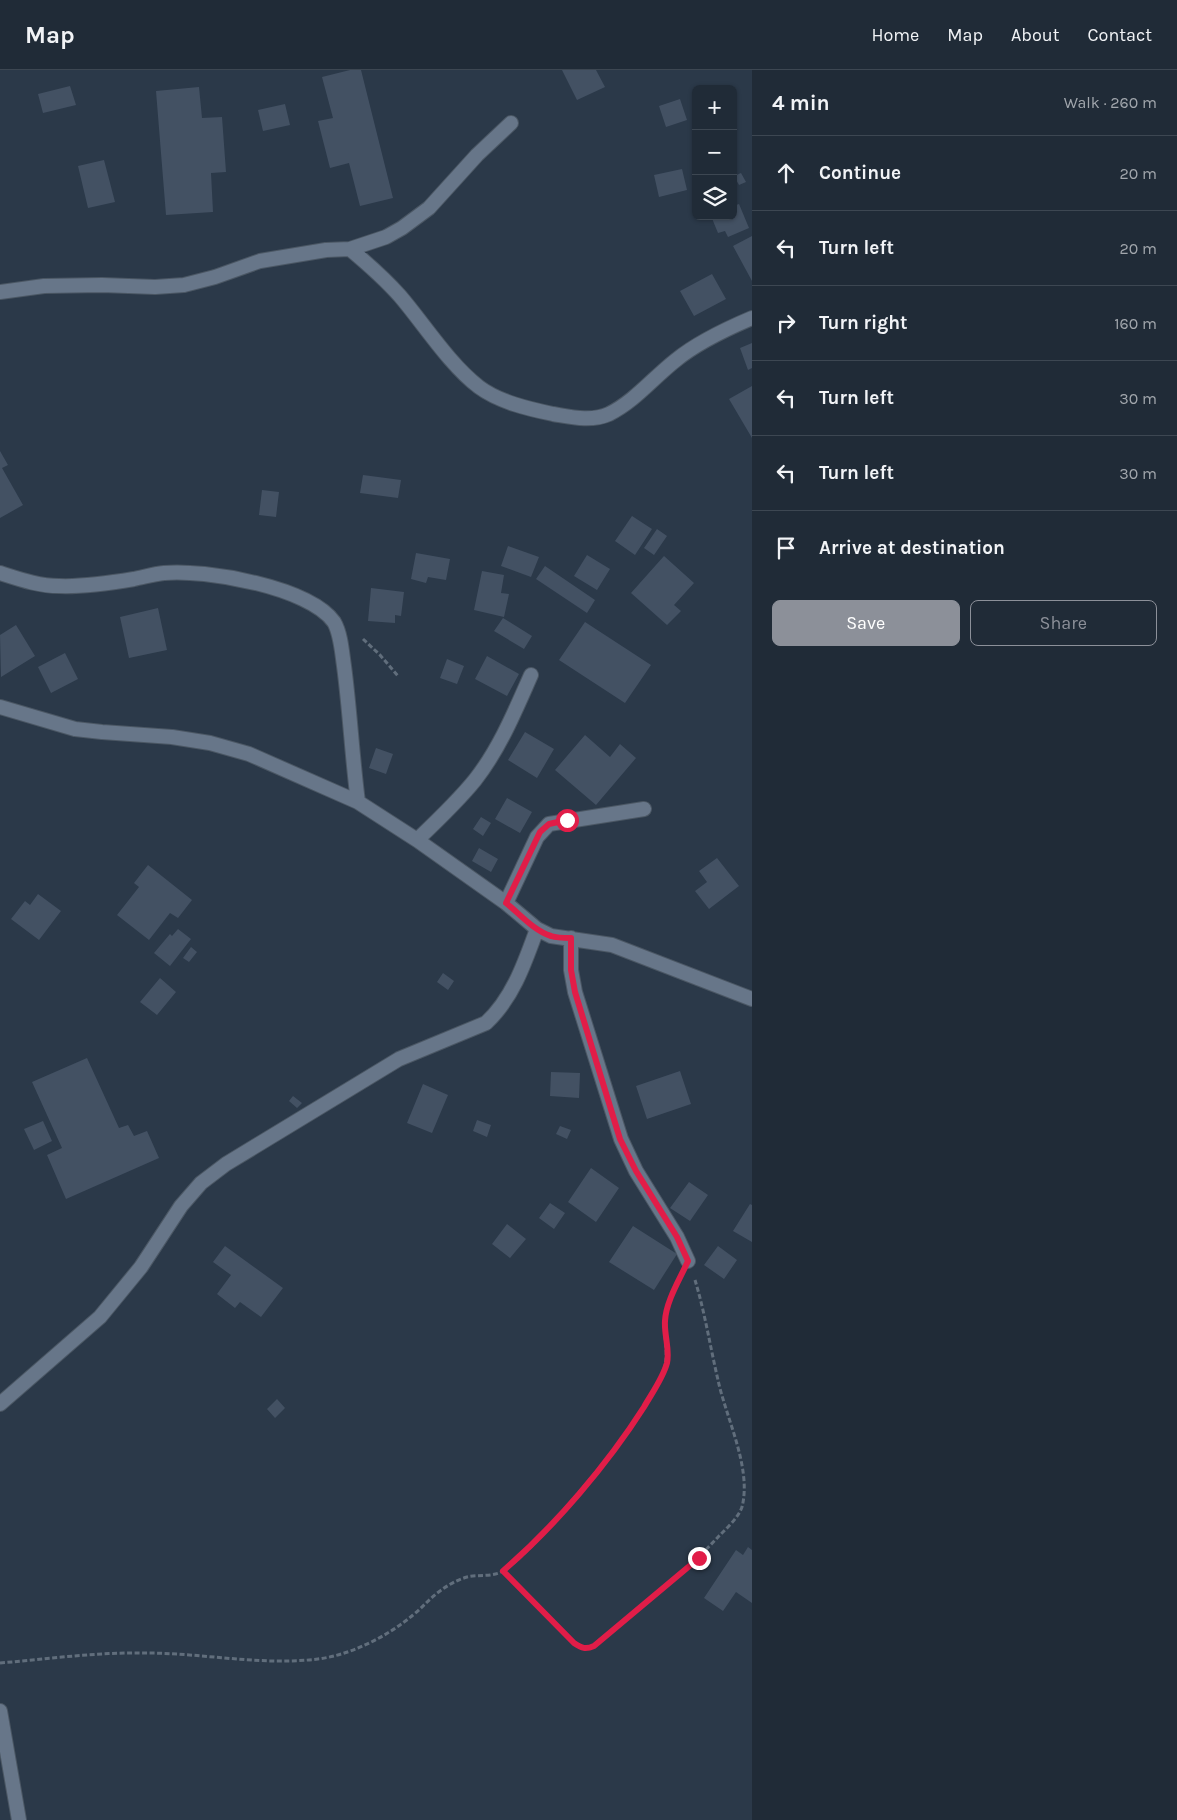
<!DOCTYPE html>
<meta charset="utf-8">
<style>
:root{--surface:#202b37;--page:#2d3742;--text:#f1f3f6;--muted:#a2a7ad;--line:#3d4752;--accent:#8c9099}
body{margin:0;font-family:Karla,sans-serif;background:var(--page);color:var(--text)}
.controls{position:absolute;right:15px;top:15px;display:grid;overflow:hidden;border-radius:8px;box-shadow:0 1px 4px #0004}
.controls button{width:45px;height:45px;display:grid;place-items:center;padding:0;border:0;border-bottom:1px solid var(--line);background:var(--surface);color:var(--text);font:25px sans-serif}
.stop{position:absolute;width:15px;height:15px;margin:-11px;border:4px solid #e11d48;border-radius:50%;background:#fff}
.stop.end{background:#e11d48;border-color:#fff;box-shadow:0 1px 5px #0008}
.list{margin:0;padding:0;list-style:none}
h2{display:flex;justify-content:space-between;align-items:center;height:65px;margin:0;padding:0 20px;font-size:21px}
h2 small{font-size:16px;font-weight:400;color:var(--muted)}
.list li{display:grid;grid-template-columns:32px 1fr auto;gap:15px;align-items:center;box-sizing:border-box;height:75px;padding:0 20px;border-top:1px solid var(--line)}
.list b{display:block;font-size:19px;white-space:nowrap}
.list em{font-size:16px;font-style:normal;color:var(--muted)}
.actions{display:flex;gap:10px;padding:15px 20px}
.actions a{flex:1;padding:11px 0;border:1px solid var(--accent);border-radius:8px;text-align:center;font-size:18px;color:var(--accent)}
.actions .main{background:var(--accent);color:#fff}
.icon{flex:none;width:28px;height:28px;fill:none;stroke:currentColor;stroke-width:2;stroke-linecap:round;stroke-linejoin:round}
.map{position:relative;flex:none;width:752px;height:1750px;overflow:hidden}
header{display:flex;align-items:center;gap:30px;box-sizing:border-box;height:70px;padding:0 25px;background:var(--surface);border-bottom:1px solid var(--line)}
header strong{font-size:24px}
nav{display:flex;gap:28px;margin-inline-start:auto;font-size:18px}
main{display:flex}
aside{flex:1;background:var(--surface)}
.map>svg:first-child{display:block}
</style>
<header>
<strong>Map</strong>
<nav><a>Home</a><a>Map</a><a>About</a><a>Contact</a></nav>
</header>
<main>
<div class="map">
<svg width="752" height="1750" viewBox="0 0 752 1750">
<rect width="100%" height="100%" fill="#2b3949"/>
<path fill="#435163" d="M350 0H361L393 128 360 136 349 93 330 98 318 51 333 48 322 7Z
M562 0H596L605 17 577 30Z
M70 16 76 35 43 43 38 24Z
M199 17 202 48 222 47 226 102 211 103 213 142 166 145 156 21Z
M680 29 687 50 666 57 659 36Z
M285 34 290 55 263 61 258 40Z
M104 90 115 132 88 138 78 96Z
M682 99 687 120 659 127 654 105Z
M741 103 746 112 739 115 734 106Z
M739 134 749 158 728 167 725 161 718 163 711 146H733V136Z
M752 166V211L733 176Z
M712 204 726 229 694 246 680 221Z
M752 273V298L748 300 740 278Z
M752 316V368L729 329Z
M0 381 8 395 2 398 23 435 0 448Z
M363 405 401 410 398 428 360 423Z
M262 420 279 422 276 447 259 445Z
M632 446 652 459 635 485 615 471Z
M657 459 667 466 654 485 644 478Z
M508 476 539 487 531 507 501 496Z
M416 483 450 489 446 510 428 507 426 513 411 509Z
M587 485 610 499 597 520 574 506Z
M664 486 694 513 674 535 681 541 667 555 631 523Z
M545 496 595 530 587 543 536 509Z
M482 501 504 505 501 523 509 524 504 547 474 540Z
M371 518 404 522 401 546 395 545V553L368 551Z
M158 538 167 580 129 588 120 547Z
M503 548 532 566 524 579 494 561Z
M585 552 651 595 625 633 559 590Z
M16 555 35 586 1 607 0 565Z
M65 583 78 609 51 623 38 597Z
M487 586 519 604 507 626 475 609Z
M447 589 464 596 457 614 440 608Z
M525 662 554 679 537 708 508 690Z
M585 665 610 687 620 674 636 688 596 735 555 700Z
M376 678 393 684 386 704 369 698Z
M507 728 532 742 520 763 495 749Z
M481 747 491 753 483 766 473 759Z
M479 778 498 789 491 802 472 791Z
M717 788 739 816 709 839 695 821 707 812 699 801Z
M148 795 192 830 178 848 170 843 149 870 117 845 139 817 134 813Z
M38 824 61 841 39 870 11 849 25 831 30 835Z
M178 859 191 869 170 896 154 883 170 864 172 866Z
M191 877 197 882 189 892 183 888Z
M443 903 454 911 448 920 437 912Z
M160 908 176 922 157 945 140 932Z
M87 988 119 1058 128 1055 134 1066 147 1061 159 1088 66 1129 47 1085 62 1078 32 1012Z
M680 1001 691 1034 647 1049 636 1016Z
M551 1002 580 1003 579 1028 550 1026Z
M423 1014 448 1025 432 1063 407 1053Z
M293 1026 302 1033 297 1038 289 1031Z
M477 1050 491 1055 487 1067 473 1061Z
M43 1051 52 1071 34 1080 24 1059Z
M560 1056 571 1060 567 1069 556 1064Z
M591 1098 619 1118 596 1152 568 1132Z
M689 1112 708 1125 690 1151 670 1138Z
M550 1133 565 1143 554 1159 539 1148Z
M750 1134 752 1135V1172L733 1161Z
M507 1154 526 1169 510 1188 492 1174Z
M633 1156 677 1184 654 1220 609 1192Z
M225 1176 283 1218 261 1247 240 1232 235 1238 217 1224 231 1205 213 1192Z
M718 1176 737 1190 724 1209 704 1195Z
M277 1329 285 1338 275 1348 267 1339Z
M748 1477 752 1480V1533L736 1522 723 1541 704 1528 736 1480 743 1485Z"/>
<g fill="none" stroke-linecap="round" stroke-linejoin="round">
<g stroke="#4b5764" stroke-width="16">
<path id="minor" d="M350 179 386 167 402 158 429 138 477 85 511 53
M0 222 44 216 102 215 155 217 184 215 215 207 260 191 326 180 350 179C368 194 385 209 400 226 424 254 449 294 479 317 499 332 529 339 553 344 571 347 591 352 609 344 635 331 653 308 676 290 698 272 726 259 752 248
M0 503C19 509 38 516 59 516 83 517 110 513 134 509 144 507 154 504 164 503 205 499 309 517 334 552 341 564 342 583 344 596 350 641 352 686 358 732
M0 637 75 659 102 662 172 667 210 673 249 684 358 732 417 770 506 833 537 859 551 866 612 875 752 929
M417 770C437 751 458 731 475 710 500 678 515 641 531 605
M506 833 537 767 549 754 644 739
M571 868V900L575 922 621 1069 636 1101 677 1167 688 1191
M0 1334 100 1247 141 1197 181 1136 201 1113 226 1094 399 989 486 953C513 928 525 892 537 859"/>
</g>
<g stroke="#4b5764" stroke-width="16">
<path id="secondary" d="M0 1641 19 1750"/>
</g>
<path stroke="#616e7c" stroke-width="3" stroke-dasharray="5 2.5" stroke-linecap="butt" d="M363 569 380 585 398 606
M503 1501 575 1573C582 1578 585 1580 594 1576 636 1541 681 1507 719 1466 727 1458 738 1448 742 1437 752 1398 726 1348 718 1310 710 1276 705 1243 695 1210
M0 1593C48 1589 97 1582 146 1583 203 1583 261 1596 318 1589 351 1585 388 1566 413 1545 423 1537 430 1528 440 1521 448 1515 457 1510 467 1507 479 1504 495 1508 506 1499 530 1481 550 1456 570 1433 603 1394 636 1356 659 1311 672 1286 663 1276 665 1251 666 1237 674 1222 680 1209"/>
<use href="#minor" stroke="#677689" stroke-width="14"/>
<use href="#secondary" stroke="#677689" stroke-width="14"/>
</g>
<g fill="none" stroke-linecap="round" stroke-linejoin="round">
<path stroke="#e11d48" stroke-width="6" d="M567 750 549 754 540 762 506 833C520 844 534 861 551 866 557 868 564 868 571 868V900L575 922 620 1069 636 1101 677 1167 688 1191C680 1209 666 1231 665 1251 664 1265 670 1279 667 1293 663 1308 652 1323 644 1337 607 1395 555 1456 503 1501L574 1573C582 1578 585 1580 594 1576L699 1488"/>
</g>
</svg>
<div class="controls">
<button>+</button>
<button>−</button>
<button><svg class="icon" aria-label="layers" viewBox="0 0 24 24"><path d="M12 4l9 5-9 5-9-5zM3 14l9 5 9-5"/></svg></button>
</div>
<div class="stop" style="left:567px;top:750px"></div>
<div class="stop end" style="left:699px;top:1488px"></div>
</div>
<aside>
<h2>4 min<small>Walk · 260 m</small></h2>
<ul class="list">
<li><svg class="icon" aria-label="ahead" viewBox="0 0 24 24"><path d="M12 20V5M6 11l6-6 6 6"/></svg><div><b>Continue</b></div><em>20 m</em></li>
<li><svg class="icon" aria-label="left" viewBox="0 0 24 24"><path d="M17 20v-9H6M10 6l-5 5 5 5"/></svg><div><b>Turn left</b></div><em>20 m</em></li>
<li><svg class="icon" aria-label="right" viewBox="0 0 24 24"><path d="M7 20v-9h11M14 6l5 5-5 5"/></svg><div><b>Turn right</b></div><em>160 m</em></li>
<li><svg class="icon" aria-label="left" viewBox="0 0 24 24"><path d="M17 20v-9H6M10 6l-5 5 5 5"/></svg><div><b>Turn left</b></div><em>30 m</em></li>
<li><svg class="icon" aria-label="left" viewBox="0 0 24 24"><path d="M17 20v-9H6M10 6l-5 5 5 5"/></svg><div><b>Turn left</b></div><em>30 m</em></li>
<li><svg class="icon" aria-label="arrive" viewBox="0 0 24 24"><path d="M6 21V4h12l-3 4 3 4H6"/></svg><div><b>Arrive at destination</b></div></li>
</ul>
<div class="actions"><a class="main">Save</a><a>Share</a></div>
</aside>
</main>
